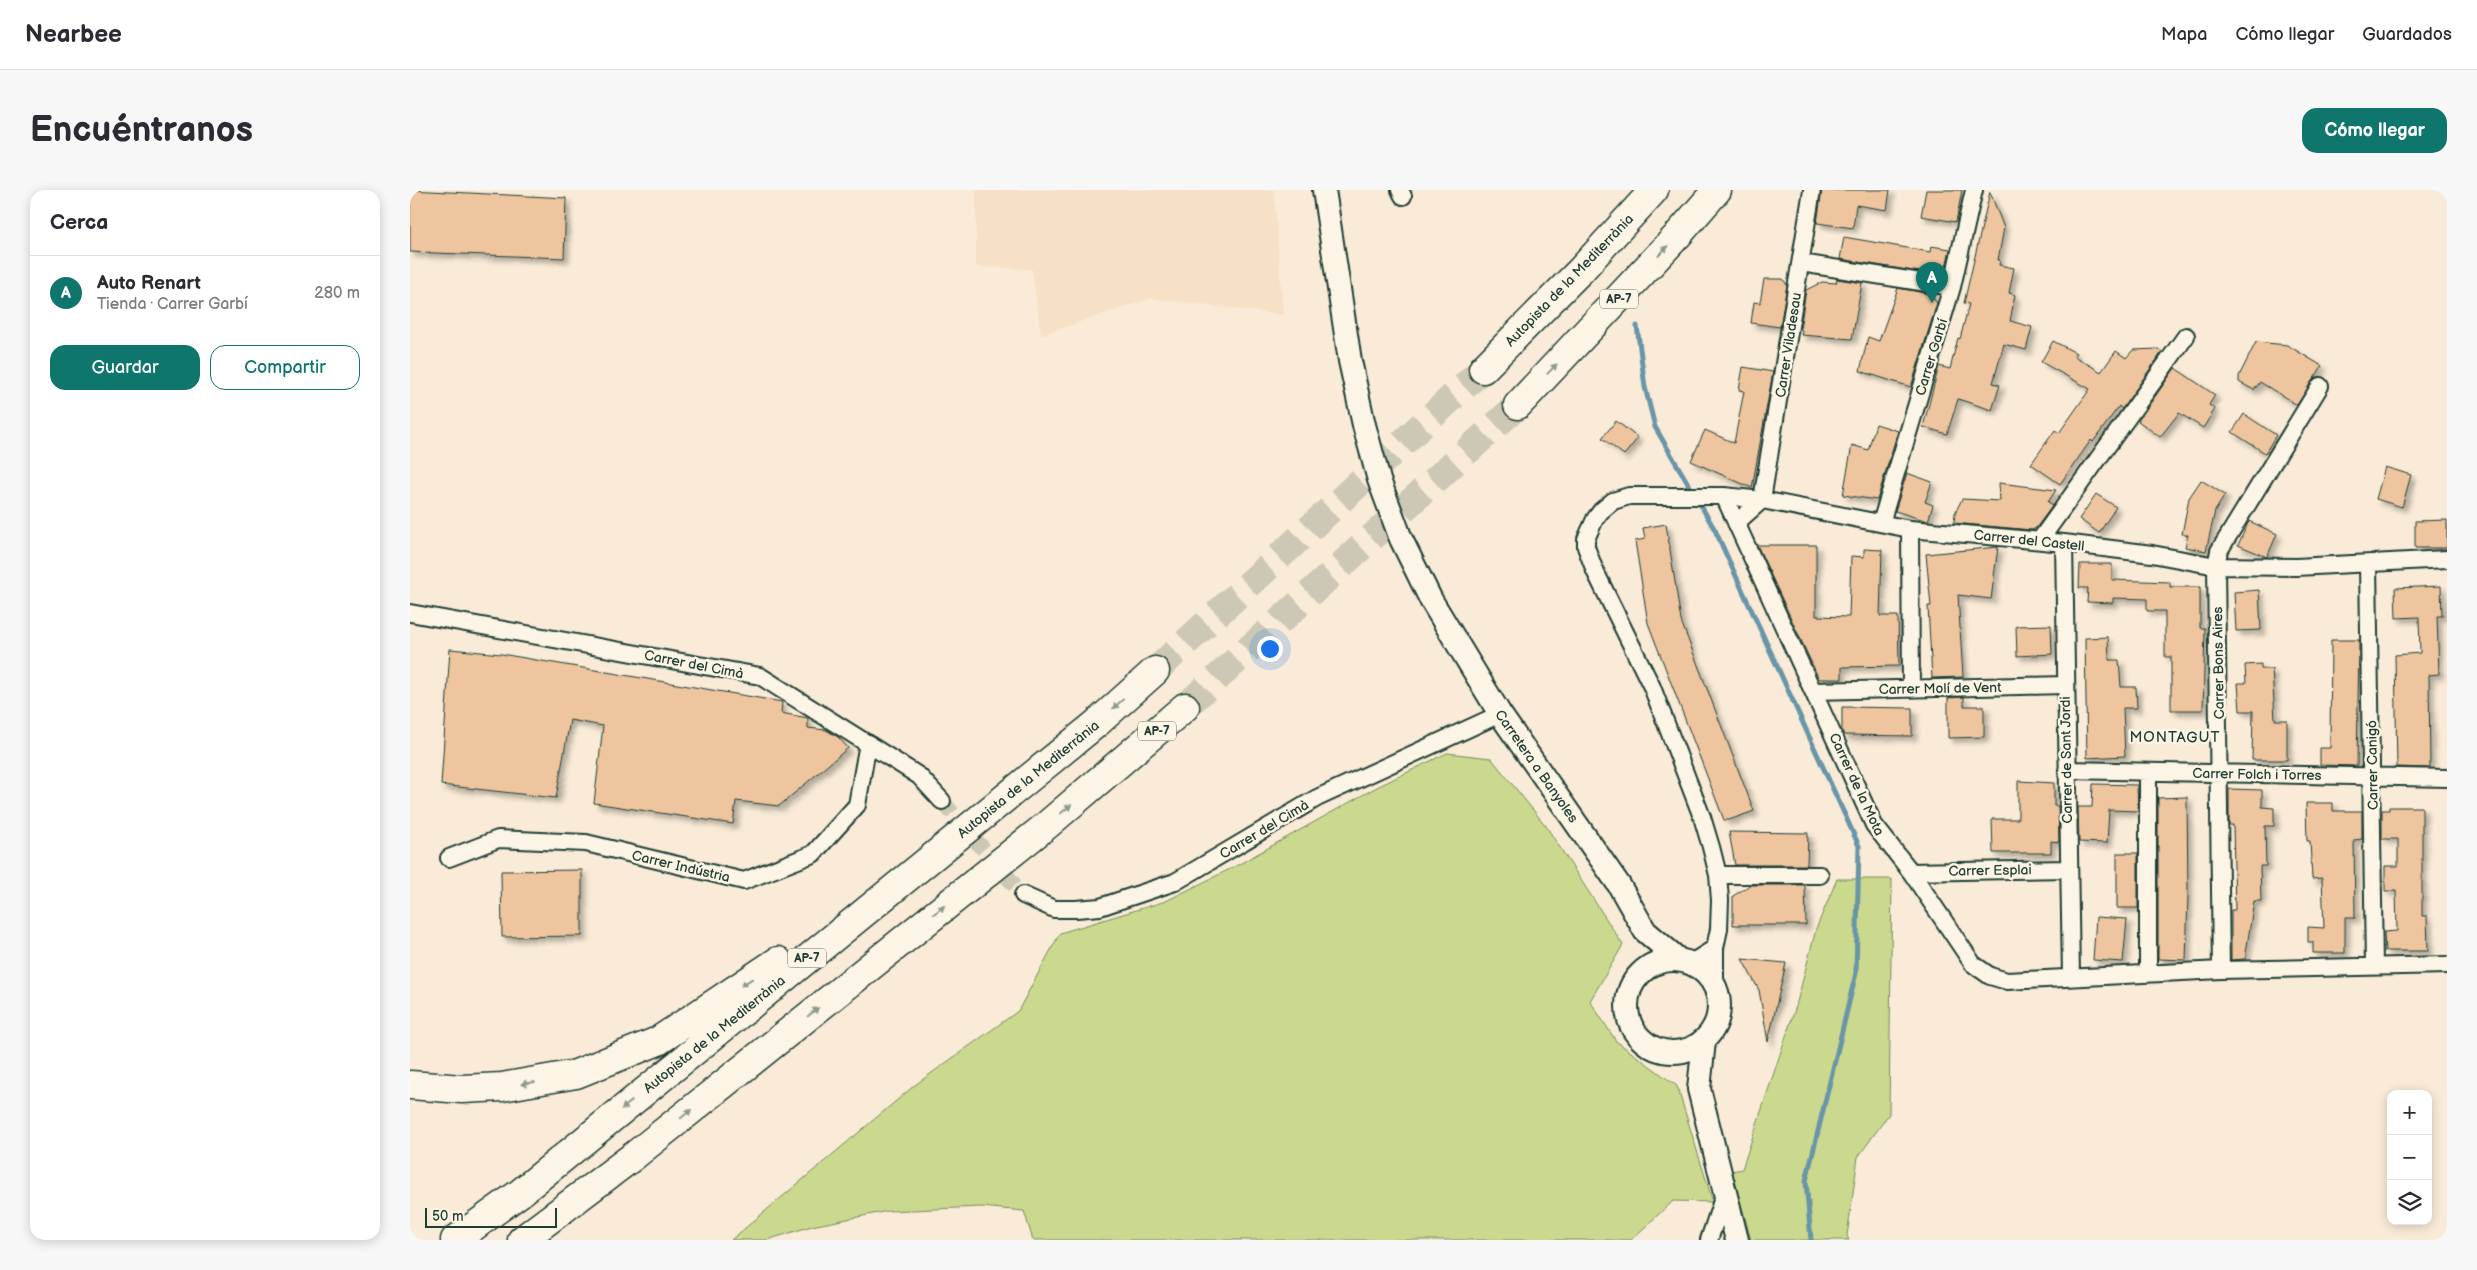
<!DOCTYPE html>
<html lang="es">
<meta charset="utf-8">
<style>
:root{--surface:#fff;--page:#f7f7f7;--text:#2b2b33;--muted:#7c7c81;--line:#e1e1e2;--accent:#0f766e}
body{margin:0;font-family:"Balsamiq Sans",sans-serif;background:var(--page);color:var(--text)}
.controls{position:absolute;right:15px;bottom:15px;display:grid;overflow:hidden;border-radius:10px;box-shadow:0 2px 12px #0003}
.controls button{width:45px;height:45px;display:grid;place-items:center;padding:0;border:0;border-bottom:1px solid var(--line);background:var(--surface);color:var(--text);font:25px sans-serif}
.scale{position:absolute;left:15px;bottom:12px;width:132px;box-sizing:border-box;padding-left:5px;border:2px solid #1f3d34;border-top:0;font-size:14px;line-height:18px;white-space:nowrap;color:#1f3d34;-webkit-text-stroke:4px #fcf5e5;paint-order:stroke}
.you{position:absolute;left:859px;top:458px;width:18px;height:18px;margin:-12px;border:4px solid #fff;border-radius:50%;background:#1a73e8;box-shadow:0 0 0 8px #1a73e833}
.badge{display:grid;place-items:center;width:32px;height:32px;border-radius:50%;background:var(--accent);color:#fff;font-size:16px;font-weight:700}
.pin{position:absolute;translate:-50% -41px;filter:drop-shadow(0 1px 2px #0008)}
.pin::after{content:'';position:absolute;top:26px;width:18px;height:15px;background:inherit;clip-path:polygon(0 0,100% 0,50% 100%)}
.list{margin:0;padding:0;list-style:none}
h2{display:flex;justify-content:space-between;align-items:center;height:65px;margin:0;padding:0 20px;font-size:21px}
h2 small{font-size:16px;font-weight:400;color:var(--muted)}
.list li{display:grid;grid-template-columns:32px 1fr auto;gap:15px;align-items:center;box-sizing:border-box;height:75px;padding:0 20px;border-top:1px solid var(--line)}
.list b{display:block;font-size:19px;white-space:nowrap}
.list p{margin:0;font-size:16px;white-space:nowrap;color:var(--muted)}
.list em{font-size:16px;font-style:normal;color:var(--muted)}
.actions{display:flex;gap:10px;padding:15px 20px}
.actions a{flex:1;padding:11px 0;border:1px solid var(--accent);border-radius:15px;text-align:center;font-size:18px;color:var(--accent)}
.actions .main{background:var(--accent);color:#fff}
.icon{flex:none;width:28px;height:28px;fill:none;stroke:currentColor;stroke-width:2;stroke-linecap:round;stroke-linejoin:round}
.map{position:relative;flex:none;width:2037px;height:1050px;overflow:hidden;border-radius:15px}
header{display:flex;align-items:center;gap:30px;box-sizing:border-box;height:70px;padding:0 25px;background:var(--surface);border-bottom:1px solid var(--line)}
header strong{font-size:24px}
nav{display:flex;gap:28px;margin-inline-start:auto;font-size:18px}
.intro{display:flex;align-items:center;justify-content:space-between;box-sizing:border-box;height:120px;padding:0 30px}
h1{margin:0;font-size:35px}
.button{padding:12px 22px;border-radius:15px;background:var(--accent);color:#fff;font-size:18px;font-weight:700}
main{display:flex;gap:30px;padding:0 30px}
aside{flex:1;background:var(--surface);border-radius:15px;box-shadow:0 2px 12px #0003}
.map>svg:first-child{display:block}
</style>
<header>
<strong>Nearbee</strong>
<nav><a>Mapa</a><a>Cómo llegar</a><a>Guardados</a></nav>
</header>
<div class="intro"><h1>Encuéntranos</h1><a class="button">Cómo llegar</a></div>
<main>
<aside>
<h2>Cerca<small></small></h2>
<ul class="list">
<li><span class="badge">A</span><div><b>Auto Renart</b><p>Tienda · Carrer Garbí</p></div><em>280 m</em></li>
</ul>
<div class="actions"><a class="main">Guardar</a><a>Compartir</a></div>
</aside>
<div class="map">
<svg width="2037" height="1050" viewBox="0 0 2037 1050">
<defs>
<filter id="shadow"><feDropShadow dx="4.5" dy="4.5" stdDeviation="2.5" flood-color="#0004"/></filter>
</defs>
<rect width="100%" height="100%" fill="#f9ebd7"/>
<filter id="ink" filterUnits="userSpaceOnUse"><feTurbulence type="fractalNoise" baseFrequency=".02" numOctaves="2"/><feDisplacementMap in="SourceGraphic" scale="10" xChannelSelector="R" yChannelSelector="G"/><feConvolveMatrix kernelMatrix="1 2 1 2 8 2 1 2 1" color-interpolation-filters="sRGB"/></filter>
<g filter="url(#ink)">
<path fill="#f6e0c6" d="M566 0H864L873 125 741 108 631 145 622 79 566 77Z"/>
<path fill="#cad98d" stroke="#748b60" d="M1037 563 1081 568 1136 636 1213 755 1180 811 1206 851 1267 896 1303 1012 1263 1011 1221 1050H623L614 1021 571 1017 478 1021 402 1036 357 1050H321L505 895 608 821 650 743 756 711 824 677 965 598Z
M1427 689H1482L1479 924 1448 967 1437 1046 1439 1050H1341L1322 981 1332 979 1386 816 1406 739Z"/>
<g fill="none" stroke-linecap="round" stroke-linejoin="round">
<path stroke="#6795a8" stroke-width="5" d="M1227 136 1235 197 1245 237 1305 340 1449 656 1446 783 1396 991 1401 1050"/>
</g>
<path fill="#eec59e" stroke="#1f3d34" filter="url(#shadow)" d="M0 0 156 8 154 68 0 62Z
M1412 0H1480L1477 20 1446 15 1443 38 1407 33Z
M1516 0H1552L1546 32 1511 26Z
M1580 2 1594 38 1588 70H1590L1589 75 1604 78 1599 103 1605 105 1600 131 1622 137 1616 160 1594 154 1583 193 1590 195 1582 220 1548 209 1537 244 1513 237 1529 176 1540 179 1548 148 1550 149 1559 114 1554 113Z
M1434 47 1520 62 1521 56 1540 59 1534 86 1430 69Z
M1354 89H1373L1377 95 1370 137 1341 133 1344 112 1350 113Z
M1427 89 1452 93 1442 149 1391 145 1392 140 1390 139 1396 100 1412 92 1426 93Z
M1488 98 1520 104 1527 113 1501 197 1450 181 1458 147 1469 151Z
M1643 151 1666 163 1664 166 1691 182 1706 161 1716 168 1723 160 1748 159 1752 162 1712 219 1709 216 1683 252 1681 250 1650 294 1621 274 1645 240 1649 243 1680 199 1631 172Z
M1846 152 1877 155 1912 176 1887 215 1850 192 1844 200 1829 192V186Z
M1333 177 1363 182 1342 298 1281 271 1295 240 1324 253 1334 201 1329 200Z
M1765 178 1805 205 1799 215 1805 219 1793 238 1769 223 1750 247 1728 231Z
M1834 224 1866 245 1855 263 1822 242Z
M1206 231 1228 248 1214 265 1192 248Z
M1466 234 1488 241 1467 310 1433 305 1442 255 1458 260Z
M1975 277 2001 285 1992 317 1966 309Z
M1497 283 1522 292 1515 312 1523 315 1518 331 1485 321Z
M1791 290 1815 305 1805 321 1796 361 1775 357 1778 345 1772 344 1779 308Z
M1589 293 1646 300 1638 312 1643 315 1626 338 1622 340 1544 333 1545 323 1552 309 1590 311Z
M1686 304 1706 317 1689 343 1669 329Z
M2037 330V358H2005V331Z
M1839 331 1867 344 1857 367 1828 355Z
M1256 334 1271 431 1344 621 1319 630H1314L1238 433 1225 351 1235 349 1233 338Z
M1347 355H1406V426L1439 427 1441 366 1454 367V359L1472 360 1470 426H1488L1489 476 1432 477V489H1409Z
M1588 357 1581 409 1548 405 1553 487 1522 488 1518 416H1521L1516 364Z
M1670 374H1702V390L1760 392V397H1790V438H1795L1793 520H1761V467H1755V421H1737V409L1703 408V413L1677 412 1678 398H1669Z
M2031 396 2032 426H2027L2029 484 2019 485 2020 578 1987 577 1985 465 2010 463 2009 427 1986 428 1985 398Z
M1849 400 1851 440 1826 441 1824 402Z
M1641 435 1642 464 1607 466 1606 436Z
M1698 447 1699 470H1709L1711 497H1726L1727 518H1713L1715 566 1677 568 1675 448Z
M1921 450H1949L1947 576 1910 575V558H1920Z
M40 459 91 464 372 512 371 523 398 528V538L416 540 428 547 438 558 369 616 326 611 323 634 184 613 193 536 160 530 146 608 31 595Z
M1851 474V479H1862L1865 530H1877V570H1842L1843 521H1830L1828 493H1836L1835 475Z
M1554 507V516H1574V547L1538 548V508Z
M1432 517 1502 518V546L1434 545 1432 540Z
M1608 591 1644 593V616H1648L1649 652 1641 651V663H1583L1582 629H1608Z
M1683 594 1727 595 1728 621 1699 620 1697 653 1669 652 1668 617H1682Z
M1819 599 1852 600V617L1864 618V636H1855L1856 676H1850L1851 711H1844L1835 769 1821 770V720H1825L1823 635H1819Z
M1777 607 1778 705 1776 770 1748 769V608Z
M1896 613H1923V621H1952V649L1944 650 1945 728H1935V763H1903V752H1898V737L1914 738 1912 688 1902 689 1900 651H1897Z
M1979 617H2012V726H2017L2018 761H1975L1974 742 1987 741 1986 701H1975V676H1988V649H1972V620H1979Z
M1319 642 1398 643 1397 675H1325Z
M1707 663H1728V718H1707Z
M172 680V746L92 747 91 681Z
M1340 695H1395L1396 735H1323V706Z
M1686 727 1717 729 1713 772 1683 770Z
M1332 769 1376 773 1358 852 1349 800Z"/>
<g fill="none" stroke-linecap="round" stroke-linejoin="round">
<path stroke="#cdc8b6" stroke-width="16" stroke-dasharray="16 8" stroke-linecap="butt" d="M532 611 613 705"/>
<path stroke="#cdc8b6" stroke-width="28" stroke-dasharray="28 14" stroke-linecap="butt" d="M745 481 1073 179
M775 517 1108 215"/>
<g stroke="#1f3d34" stroke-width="20">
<path id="street" d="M990 0 993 6
M1391 73 1542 97
M1314 306 1464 635 1501 682 1563 774 1580 786 1597 791 1811 780 2037 775
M1326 333 1352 310 1402 0
M1471 333 1542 97 1564 0
M1500 339 1501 499
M1630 350 1776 146
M1654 353 1661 787
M1958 374 1964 776
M0 423 350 486 509 586 532 611
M1404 501 1655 495
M1657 580 2037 588
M1738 582V783
M39 668 88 649 176 653 334 691 403 664 447 615 458 553
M1501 682 1658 679
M1308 685H1410
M613 705 644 719H666L690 717 765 692 907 608 1090 524
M1281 773 1305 758
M1811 780 1806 376 1809 361 1910 196
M1305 797V758L1309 739 1310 710 1308 685 1301 657 1292 627 1242 497 1185 381 1176 357V349L1185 329 1191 321 1203 311 1219 306H1314L1352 310 1500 339 1654 353 1742 364 1806 376 1886 377 2037 369
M1299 1050 1315 1002"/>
</g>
<g stroke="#1f3d34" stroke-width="26">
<path id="secondary" d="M914 0 940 171 954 235 969 290 991 349 1021 410 1090 524 1209 695 1235 741 1269 770
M1217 816a46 46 0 1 1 92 0a46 46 0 1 1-92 0Z
M1294 851 1289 899 1327 1050"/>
</g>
<g stroke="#1f3d34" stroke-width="31">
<path id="highway" d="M1073 179 1172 79 1244 0
M1108 215 1267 46 1307 0
M0 895 52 899 92 897 166 884 248 851 368 771
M45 1050 110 1003 687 533 745 481
M112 1050 225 965 637 635 775 517"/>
</g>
<use href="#street" stroke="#fcf5e5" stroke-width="16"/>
<use href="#secondary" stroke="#fcf5e5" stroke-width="22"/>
<use href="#highway" stroke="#fcf5e5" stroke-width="28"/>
</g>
<defs><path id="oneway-solid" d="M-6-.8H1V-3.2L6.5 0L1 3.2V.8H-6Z" transform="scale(1.25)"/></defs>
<g fill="#8e998c">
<use href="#oneway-solid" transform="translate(1253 61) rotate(-47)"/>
<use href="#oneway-solid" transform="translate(1142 179) rotate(-46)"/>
<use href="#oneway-solid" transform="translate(708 514) rotate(138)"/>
<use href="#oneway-solid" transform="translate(656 619) rotate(-40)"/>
<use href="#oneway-solid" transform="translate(529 720) rotate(-38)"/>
<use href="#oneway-solid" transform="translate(337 792) rotate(146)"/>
<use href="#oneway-solid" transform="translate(403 822) rotate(-39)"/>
<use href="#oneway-solid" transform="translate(118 893) rotate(172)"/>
<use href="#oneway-solid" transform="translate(217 915) rotate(141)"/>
<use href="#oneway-solid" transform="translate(276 924) rotate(-39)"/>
</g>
</g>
<g text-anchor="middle" stroke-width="5" stroke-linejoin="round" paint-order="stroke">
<g fill="#fcf5e5" stroke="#617469" stroke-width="1">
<rect x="1190" y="99.5" width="38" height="19" rx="4"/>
<rect x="728" y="531.5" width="38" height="19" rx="4"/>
<rect x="378" y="758.5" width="38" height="19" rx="4"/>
</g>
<g font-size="12" font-weight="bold" fill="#1f3d34">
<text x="1209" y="113">AP-7</text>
<text x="747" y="545">AP-7</text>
<text x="397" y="772">AP-7</text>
</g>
<g font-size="14" fill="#1f3d34" stroke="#fcf5e5">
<text transform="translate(1159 90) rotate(-46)" y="5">Autopista de la Mediterrània</text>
<text transform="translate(1378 155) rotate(-81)" y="5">Carrer Viladesau</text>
<text transform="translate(1521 167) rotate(-73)" y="5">Carrer Garbí</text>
<text transform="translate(1619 350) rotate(6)" y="5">Carrer del Castell</text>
<text transform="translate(1808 473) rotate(-91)" y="5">Carrer Bons Aires</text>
<text transform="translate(284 474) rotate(11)" y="5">Carrer del Cimà</text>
<text transform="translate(1530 498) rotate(-1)" y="5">Carrer Molí de Vent</text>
<text transform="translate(1656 570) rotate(-91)" y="5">Carrer de Sant Jordi</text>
<text transform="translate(1962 575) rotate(-91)" y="5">Carrer Canigó</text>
<text transform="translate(1127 576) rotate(55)" y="5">Carretera a Banyoles</text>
<text transform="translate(1847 584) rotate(1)" y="5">Carrer Folch i Torres</text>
<text transform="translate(618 589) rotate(-39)" y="5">Autopista de la Mediterrània</text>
<text transform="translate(1447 594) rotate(65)" y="5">Carrer de la Mota</text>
<text transform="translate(854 639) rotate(-31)" y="5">Carrer del Cimà</text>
<text transform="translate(271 676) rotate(13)" y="5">Carrer Indústria</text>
<text transform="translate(1580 680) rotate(-1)" y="5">Carrer Esplai</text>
<text transform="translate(304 844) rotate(-39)" y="5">Autopista de la Mediterrània</text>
</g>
<g font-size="15" letter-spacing="1" fill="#1f3d34" stroke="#fcf5e5">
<text x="1765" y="552">MONTAGUT</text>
</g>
</g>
</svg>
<div class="controls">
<button>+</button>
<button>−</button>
<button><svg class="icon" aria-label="layers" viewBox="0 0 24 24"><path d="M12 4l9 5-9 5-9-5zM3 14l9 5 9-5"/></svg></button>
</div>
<div class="scale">50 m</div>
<div class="you"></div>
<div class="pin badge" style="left:1522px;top:113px">A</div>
</div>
</main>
